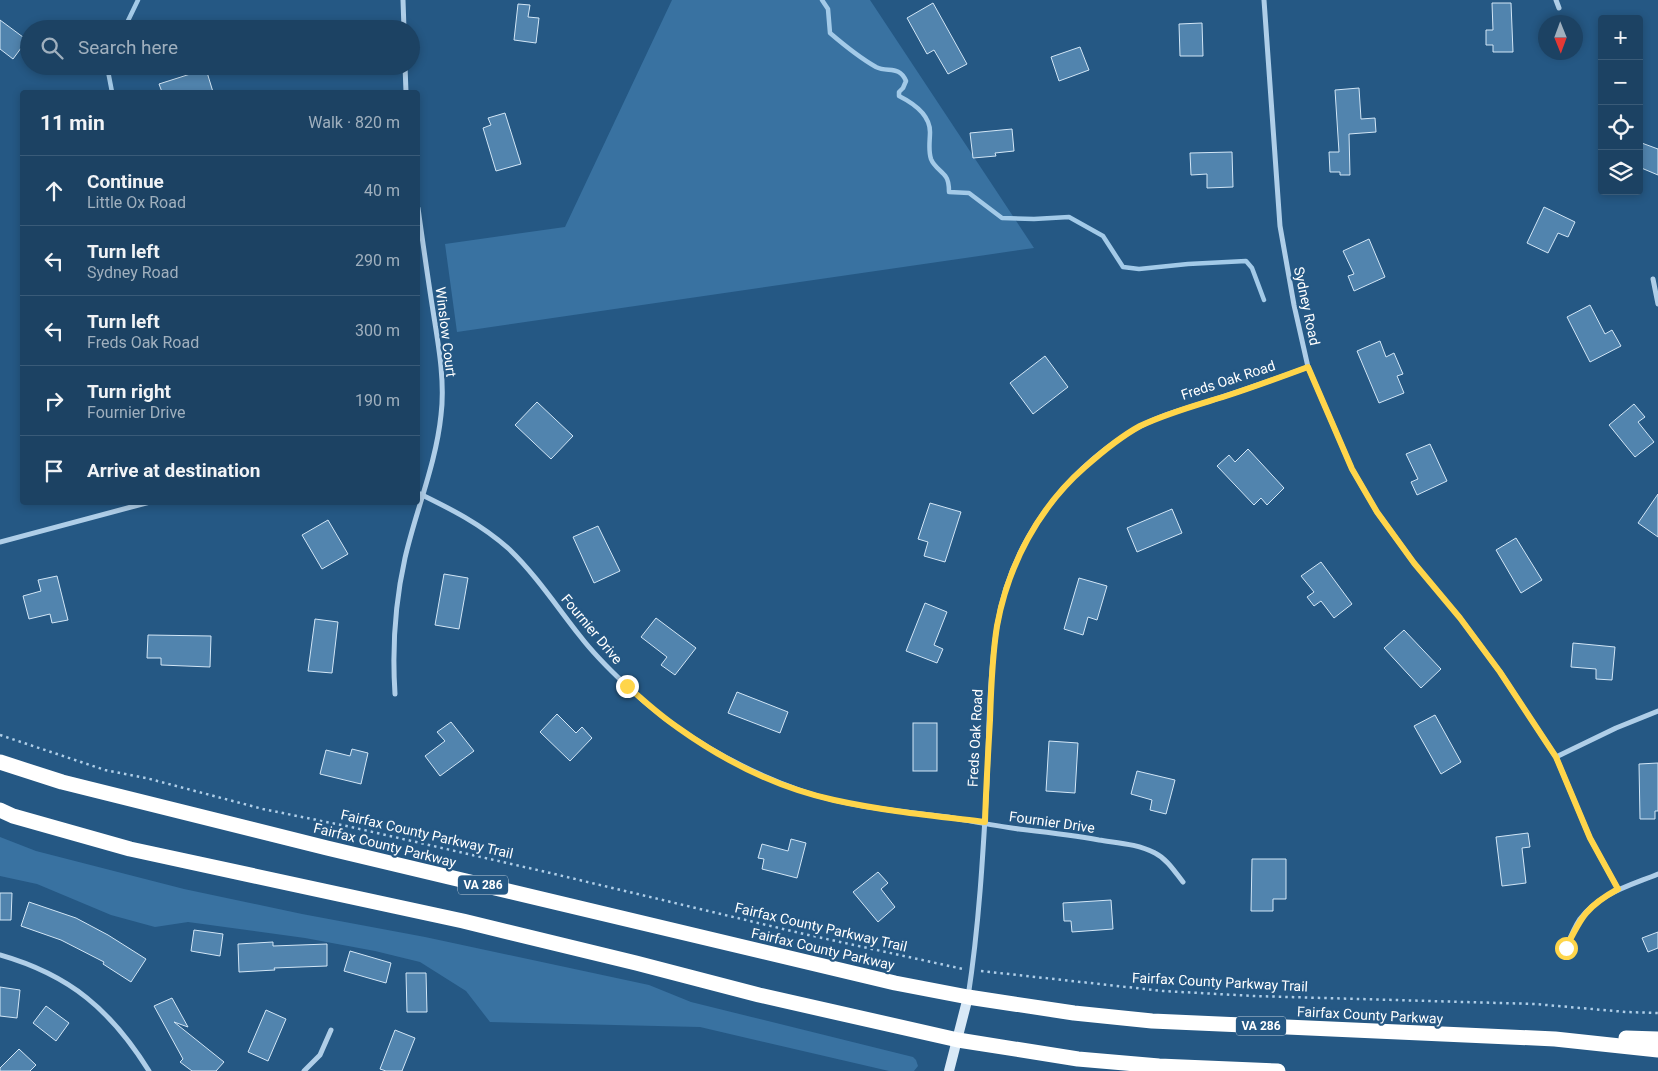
<!DOCTYPE html>
<meta charset="utf-8">
<style>
body{margin:0;font-family:Roboto,sans-serif;background:#294d6c;color:#f1f3f6}
.controls{position:absolute;right:15px;top:15px;display:grid;overflow:hidden;border-radius:5px;box-shadow:0 2px 8px #0003}
.controls button{width:45px;height:45px;display:grid;place-items:center;padding:0;border:0;border-bottom:1px solid #3a5b78;background:#1c4263;color:#f1f3f6;font:25px sans-serif}
.compass{position:absolute;left:1538px;top:15px;width:45px;height:45px;border-radius:50%;background:#1c4263;box-shadow:0 2px 8px #0003;rotate:179deg}
.stop{position:absolute;width:15px;height:15px;margin:-11px;border:4px solid #ffd54a;border-radius:50%;background:#fff}
.stop.end{background:#ffd54a;border-color:#fff;box-shadow:0 1px 5px #0008}
.list{margin:0;padding:0;list-style:none}
h2{display:flex;justify-content:space-between;align-items:center;height:65px;margin:0;padding:0 20px;font-size:21px}
h2 small{font-size:16px;font-weight:400;color:#a0b0be}
.list li{display:grid;grid-template-columns:32px 1fr auto;gap:15px;align-items:center;box-sizing:border-box;height:70px;padding:0 20px;border-top:1px solid #3a5b78}
.list b{display:block;font-size:19px;white-space:nowrap}
.list p{margin:0;font-size:16px;white-space:nowrap;color:#a0b0be}
.list em{font-size:16px;font-style:normal;color:#a0b0be}
.icon{flex:none;width:28px;height:28px;fill:none;stroke:currentColor;stroke-width:2;stroke-linecap:round;stroke-linejoin:round}
.map{position:relative;flex:none;width:1658px;height:1071px;overflow:hidden}
.search{position:absolute;background:#1c4263;box-shadow:0 2px 8px #0003;left:20px;top:20px;width:400px;height:55px;display:flex;align-items:center;gap:12px;box-sizing:border-box;padding:0 18px;border-radius:28px;color:#a0b0be;font-size:19px}
.panel{position:absolute;background:#1c4263;box-shadow:0 2px 8px #0003;left:20px;top:90px;width:400px;height:415px;border-radius:5px}
.map>svg:first-child{display:block}
.green{fill:#3972a1}
.lines{fill:none;stroke-linecap:round;stroke-linejoin:round}
.stream{stroke:#a3cae8;stroke-width:4.5}
.building{fill:#5184ae;stroke:#d2e6f6}
.path{stroke:#afcee8;stroke-width:2.5;stroke-dasharray:2.5 4;stroke-linecap:butt}
.street{stroke:#afcee8;stroke-width:5}
.secondary{stroke:#d9e9f7;stroke-width:10}
.highway{stroke:#fff;stroke-width:15}
.route{stroke:#ffd54a;stroke-width:6}
.labels{text-anchor:middle;stroke-width:4.5;stroke-linejoin:round;paint-order:stroke}
.shield{fill:#255884;stroke:#becdda;stroke-width:1}
.shield-label{font-size:12px;font-weight:bold;fill:#fff}
.street-label{font-size:14px;fill:#fff;stroke:#255884}
</style>
<div class="map">
<svg width="1658" height="1071" viewBox="0 0 1658 1071">
<rect width="100%" height="100%" fill="#255884"/>
<g class="green">
<polygon points="672,0 870,0 1034,248 457,332 445,244 565,227"/>
<polygon points="0,837 36,851 184,889 302,914 425,937 649,985 691,1002 913,1057 916,1060 918,1066 914,1071 889,1071 700,1027 490,1022 466,991 420,962 375,951 305,938 188,922 155,927 111,915 37,884 0,876"/>
</g>
<g class="lines">
<g class="stream">
<path d="M822,0L828,9L830,33C844,45 860,58 876,67C888,73 899,65 906,81L903,88L899,92V96C913,103 930,114 930,132C930,141 928,150 931,159C934,167 942,171 946,177C949,181 949,187 949,192L969,193L1002,218L1034,219L1069,217L1103,236L1123,267L1139,269L1188,264L1246,261L1252,268L1264,300"/>
<polyline points="124,29 138,0"/>
<polyline points="107,66 112,92"/>
</g>
</g>
<g class="building">
<polygon points="933,3 967,64 948,74 934,50 927,54 907,18"/>
<polygon points="1492,3 1511,3 1513,52 1493,52 1493,45 1486,45 1486,30 1493,30"/>
<polygon points="518,4 530,5 528,17 539,18 536,43 514,40"/>
<polygon points="0,20 27,40 13,59 0,49"/>
<polygon points="1202,23 1203,56 1180,56 1179,24"/>
<polygon points="1080,47 1089,70 1059,81 1051,57"/>
<polygon points="206,69 213,92 162,92 159,84"/>
<polygon points="1359,88 1361,119 1375,118 1376,132 1349,134 1350,175 1340,175 1340,172 1330,172 1329,152 1339,152 1335,90"/>
<polygon points="505,113 521,164 496,171 483,128 491,125 488,118"/>
<polygon points="1012,129 1014,151 995,153 996,156 973,158 970,133"/>
<polygon points="1639,142 1658,149 1658,175 1639,167"/>
<polygon points="1232,152 1233,187 1207,188 1207,174 1191,175 1190,153"/>
<polygon points="1544,207 1575,222 1568,237 1558,233 1548,253 1527,243"/>
<polygon points="1369,239 1385,277 1354,291 1348,276 1354,274 1343,251"/>
<polygon points="1590,305 1605,334 1612,330 1621,346 1590,362 1567,317"/>
<polygon points="1380,341 1386,357 1394,353 1403,374 1397,376 1404,393 1379,403 1357,351"/>
<polygon points="1045,356 1068,387 1033,414 1010,383"/>
<polygon points="537,402 573,436 551,459 515,425"/>
<polygon points="1634,404 1645,417 1638,422 1654,442 1635,457 1609,425"/>
<polygon points="1430,444 1447,481 1417,495 1411,482 1418,479 1406,454"/>
<polygon points="1248,449 1284,488 1267,505 1261,498 1254,505 1217,466 1229,455 1235,462"/>
<polygon points="1658,494 1658,537 1638,523"/>
<polygon points="930,503 961,512 945,562 924,556 928,542 918,539"/>
<polygon points="1172,509 1182,533 1137,552 1127,528"/>
<polygon points="328,520 348,554 322,569 302,535"/>
<polygon points="598,526 620,571 594,583 573,537"/>
<polygon points="1516,538 1542,580 1521,593 1496,550"/>
<polygon points="1321,562 1352,604 1334,618 1321,601 1314,606 1307,597 1314,592 1301,576"/>
<polygon points="444,574 468,578 459,629 435,625"/>
<polygon points="57,576 68,620 52,623 50,614 29,619 23,596 41,591 38,580"/>
<polygon points="1079,578 1107,586 1097,620 1088,617 1083,635 1064,629"/>
<polygon points="925,603 947,612 934,645 943,649 937,663 906,651"/>
<polygon points="656,618 696,648 675,675 661,665 667,657 641,637"/>
<polygon points="315,619 338,622 332,673 308,671"/>
<polygon points="1404,630 1441,669 1421,688 1384,648"/>
<polygon points="148,635 211,636 210,667 161,665 161,658 147,658"/>
<polygon points="1573,643 1615,647 1612,680 1596,679 1596,669 1571,667"/>
<polygon points="737,692 788,712 780,733 728,713"/>
<polygon points="557,714 576,733 582,727 592,738 570,761 540,732"/>
<polygon points="1435,715 1461,762 1441,774 1414,726"/>
<polygon points="451,722 474,751 440,776 425,756 445,741 437,732"/>
<rect x="913" y="723" width="24" height="48"/>
<polygon points="1049,741 1078,743 1075,793 1046,791"/>
<polygon points="352,749 368,753 361,784 320,774 326,750 350,756"/>
<polygon points="1658,763 1658,811 1655,811 1655,819 1640,819 1639,764"/>
<polygon points="1137,771 1175,780 1166,814 1150,810 1152,800 1131,794"/>
<polygon points="1528,833 1530,847 1522,848 1526,883 1502,886 1496,837"/>
<polygon points="791,839 806,843 797,878 762,869 764,859 758,858 762,844 788,851"/>
<polygon points="1252,859 1286,859 1286,899 1273,899 1273,911 1251,911"/>
<polygon points="878,872 888,883 881,889 895,907 878,922 853,892"/>
<polygon points="0,893 12,893 11,920 0,920"/>
<polygon points="1111,900 1113,929 1072,932 1071,921 1064,921 1063,903"/>
<polygon points="29,902 76,918 108,935 146,959 131,982 103,964 104,962 61,940 21,926"/>
<polygon points="194,930 223,934 220,956 191,951"/>
<polygon points="1658,932 1658,948 1648,952 1642,938"/>
<polygon points="273,942 273,946 327,944 327,966 274,968 275,970 239,972 238,944"/>
<polygon points="350,951 391,963 386,983 344,971"/>
<polygon points="406,973 426,973 427,1012 407,1012"/>
<polygon points="0,987 20,990 17,1018 0,1016"/>
<polygon points="172,998 188,1027 174,1022 224,1062 216,1071 192,1071 180,1062 183,1059 154,1006"/>
<polygon points="46,1006 69,1023 56,1041 33,1023"/>
<polygon points="266,1010 286,1019 268,1061 248,1052"/>
<polygon points="395,1030 415,1038 402,1071 386,1071 380,1069"/>
<polygon points="19,1049 36,1065 30,1071 0,1071 0,1068"/>
</g>
<g class="lines">
<g class="path">
<polyline points="0,735 105,770 146,778 263,809 351,827 546,872 804,934 963,969"/>
<polyline points="981,971 1163,991 1254,996 1535,1004 1626,1012 1658,1013"/>
</g>
<g class="street">
<polyline points="403,0 404,29"/>
<polyline points="1264,0 1280,226 1294,305 1308,367 1352,469 1377,512 1414,563 1460,618 1500,672 1556,757 1590,838 1618,889"/>
<polyline points="1556,0 1559,8"/>
<polyline points="405,66 406,92"/>
<polyline points="1653,279 1658,304"/>
<path d="M418,493C451,509 481,524 509,549C536,575 557,607 580,636C593,653 610,670 626,685C674,732 739,769 802,791C848,807 899,811 948,817C971,821 995,826 1019,829C1045,832 1072,835 1099,840C1118,843 1138,844 1155,853C1167,859 1175,872 1183,882"/>
<polyline points="0,542 150,502"/>
<path d="M395,694C392,648 395,603 405,558C416,510 436,464 441,415C445,383 439,348 434,317C428,280 423,244 418,208"/>
<polyline points="1556,757 1616,728 1658,711"/>
<path d="M1566,948C1570,938 1574,928 1580,919C1600,893 1629,886 1658,874"/>
<path d="M0,955C70,975 111,1010 149,1071"/>
<path d="M968,997C979,926 983,855 987,783C989,731 989,678 997,626C1010,545 1061,475 1130,432C1156,416 1187,408 1216,399C1247,389 1278,378 1308,367"/>
<polyline points="304,1071 320,1055 331,1030"/>
</g>
<polyline class="secondary" points="949,1071 968,997"/>
<g class="highway">
<polyline points="0,762 62,782 327,848 895,983 968,997 1074,1013 1152,1021 1555,1039 1658,1050"/>
<polyline points="0,810 13,816 130,849 463,921 636,963 759,995 958,1040 1078,1059 1159,1066 1278,1071"/>
<polyline points="1626,1038 1658,1039"/>
</g>
</g>
<g class="lines">
<path class="route" d="M627,686C643,700 659,715 677,727C723,760 778,788 834,800C884,811 935,816 985,822C986,788 988,754 990,720C991,689 992,657 997,626C1008,565 1039,507 1085,467C1103,451 1120,437 1140,426C1167,413 1197,405 1226,396C1254,387 1281,377 1308,367L1352,469L1377,512L1414,563L1460,618L1500,672L1556,757L1590,838L1618,889C1587,906 1581,917 1566,948"/>
</g>
<g class="labels">
<g class="shield">
<rect x="458" y="875.5" width="50" height="19" rx="4"/>
<rect x="1236" y="1016.5" width="50" height="19" rx="4"/>
</g>
<g class="shield-label">
<text x="483" y="889">VA 286</text>
<text x="1261" y="1030">VA 286</text>
</g>
<g class="street-label">
<text transform="translate(1307 306) rotate(78)" y="5">Sydney Road</text>
<text transform="translate(446 332) rotate(83)" y="5">Winslow Court</text>
<text transform="translate(1228 380) rotate(-18)" y="5">Freds Oak Road</text>
<text transform="translate(592 629) rotate(50)" y="5">Fournier Drive</text>
<text transform="translate(975 738) rotate(-87)" y="5">Freds Oak Road</text>
<text transform="translate(1052 822) rotate(8)" y="5">Fournier Drive</text>
<text transform="translate(427 834) rotate(13)" y="5">Fairfax County Parkway Trail</text>
<text transform="translate(385 845) rotate(14)" y="5">Fairfax County Parkway</text>
<text transform="translate(821 927) rotate(13)" y="5">Fairfax County Parkway Trail</text>
<text transform="translate(823 949) rotate(13)" y="5">Fairfax County Parkway</text>
<text transform="translate(1220 982) rotate(3)" y="5">Fairfax County Parkway Trail</text>
<text transform="translate(1370 1015) rotate(3)" y="5">Fairfax County Parkway</text>
</g>
</g>
</svg>
<div class="controls">
<button>+</button>
<button>−</button>
<button><svg class="icon" aria-label="locate" viewBox="0 0 24 24"><circle cx="12" cy="12" r="6"/><path d="M12 2v4M12 18v4M2 12h4M18 12h4"/></svg></button>
<button><svg class="icon" aria-label="layers" viewBox="0 0 24 24"><path d="M12 4l9 5-9 5-9-5zM3 14l9 5 9-5"/></svg></button>
</div>
<svg class="compass" viewBox="-18 -18 36 36"><path d="M0-13l5 13h-10z" fill="#e53935"/><path d="M0 13l5-13h-10z" fill="#a0b0be"/></svg>
<div class="stop" style="left:1566px;top:948px"></div>
<div class="stop end" style="left:627px;top:686px"></div>
<div class="search"><svg class="icon" aria-label="search" viewBox="0 0 24 24"><circle cx="10" cy="10" r="6"/><path d="M15 15l6 6"/></svg>Search here</div>
<section class="panel">
<h2>11 min<small>Walk · 820 m</small></h2>
<ul class="list">
<li><svg class="icon" aria-label="ahead" viewBox="0 0 24 24"><path d="M12 20V5M6 11l6-6 6 6"/></svg><div><b>Continue</b><p>Little Ox Road</p></div><em>40 m</em></li>
<li><svg class="icon" aria-label="left" viewBox="0 0 24 24"><path d="M17 20v-9H6M10 6l-5 5 5 5"/></svg><div><b>Turn left</b><p>Sydney Road</p></div><em>290 m</em></li>
<li><svg class="icon" aria-label="left" viewBox="0 0 24 24"><path d="M17 20v-9H6M10 6l-5 5 5 5"/></svg><div><b>Turn left</b><p>Freds Oak Road</p></div><em>300 m</em></li>
<li><svg class="icon" aria-label="right" viewBox="0 0 24 24"><path d="M7 20v-9h11M14 6l5 5-5 5"/></svg><div><b>Turn right</b><p>Fournier Drive</p></div><em>190 m</em></li>
<li><svg class="icon" aria-label="arrive" viewBox="0 0 24 24"><path d="M6 21V4h12l-3 4 3 4H6"/></svg><div><b>Arrive at destination</b></div></li>
</ul>
</section>
</div>
